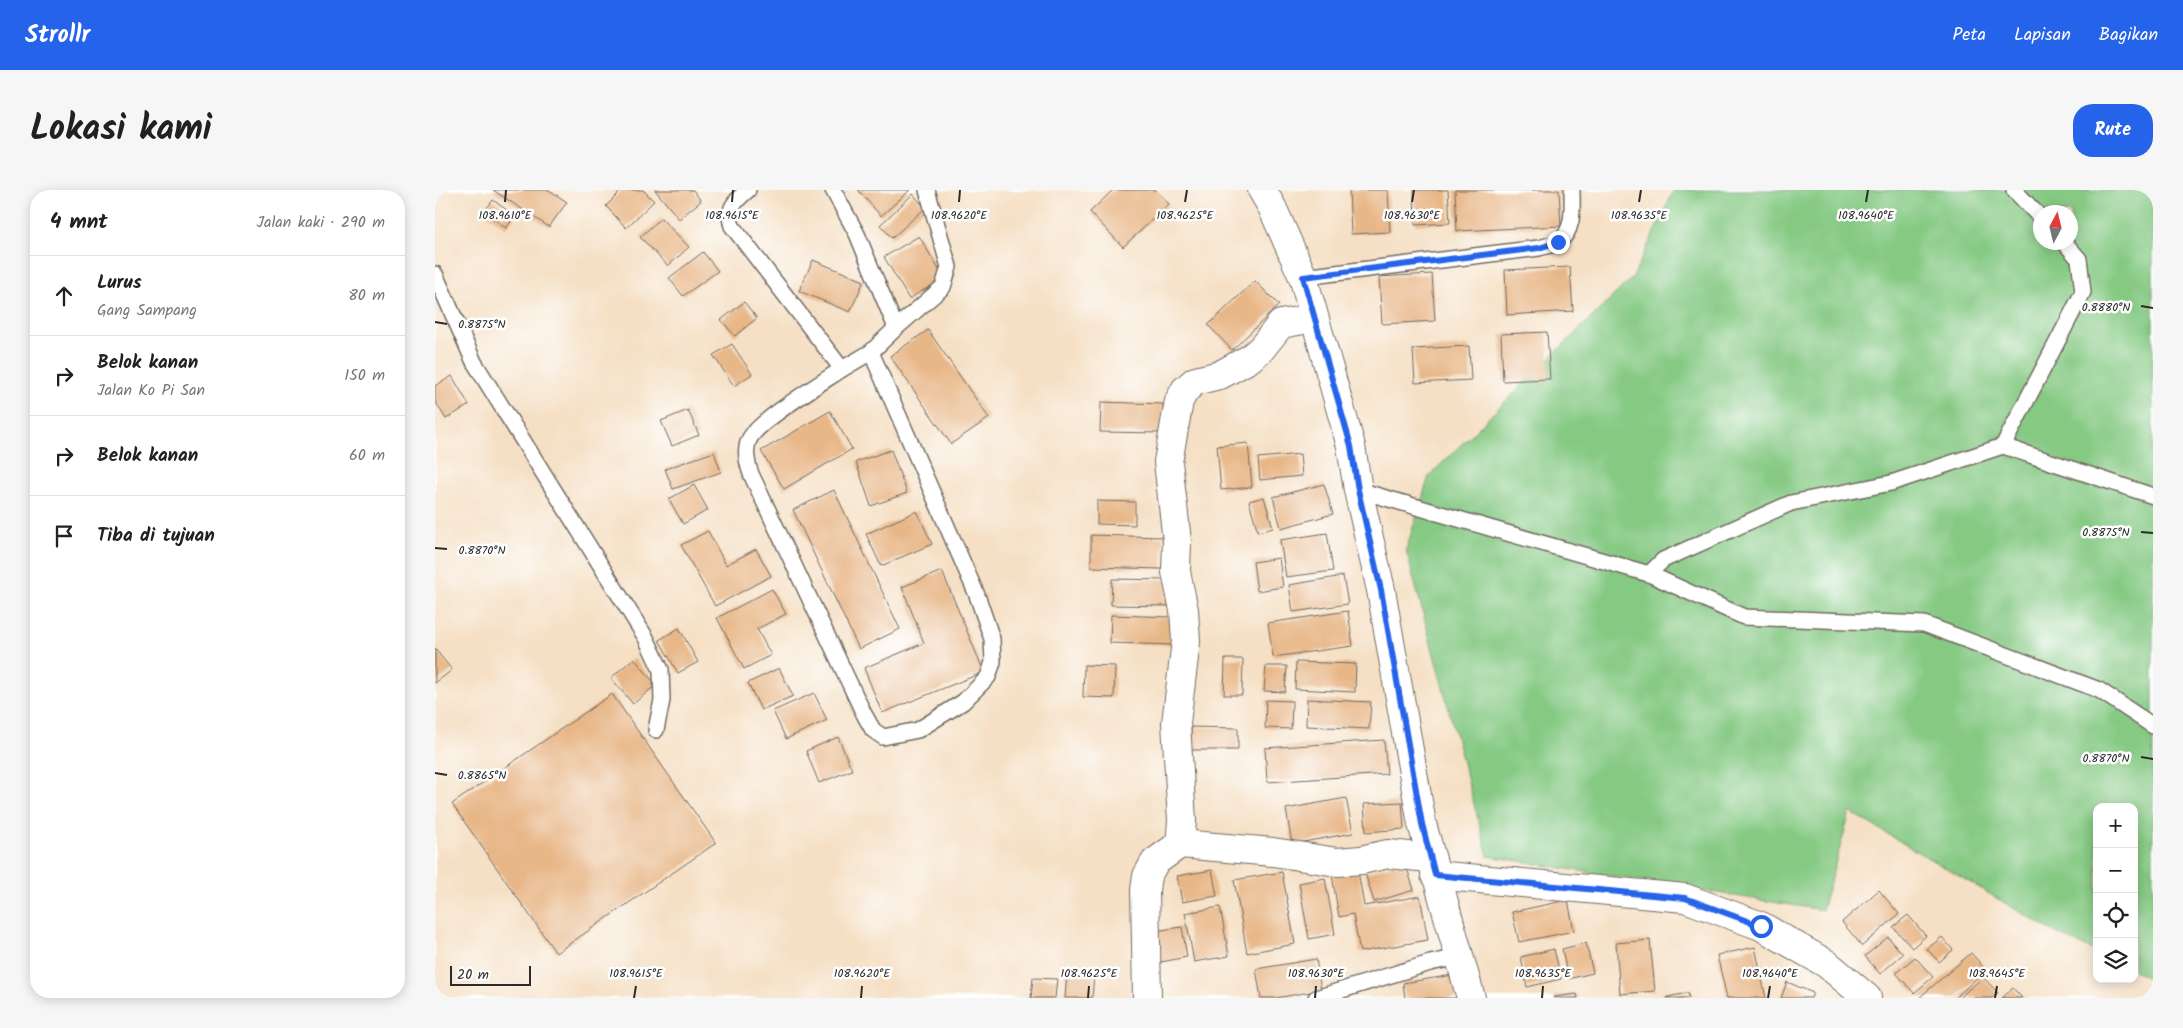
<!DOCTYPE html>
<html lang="id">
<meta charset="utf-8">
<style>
body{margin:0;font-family:Kalam,sans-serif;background:#f6f6f6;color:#202124}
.controls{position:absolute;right:15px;bottom:15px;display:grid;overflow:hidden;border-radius:10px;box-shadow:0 2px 12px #0003}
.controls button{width:45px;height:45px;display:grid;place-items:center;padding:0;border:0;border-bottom:1px solid #e0e0e0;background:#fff;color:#202124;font:25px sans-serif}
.compass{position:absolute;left:1598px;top:15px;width:45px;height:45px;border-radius:50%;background:#fff;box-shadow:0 2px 12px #0003;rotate:7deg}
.scale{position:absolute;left:15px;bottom:12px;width:81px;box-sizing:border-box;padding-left:5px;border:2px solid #2b2b2b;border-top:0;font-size:14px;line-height:18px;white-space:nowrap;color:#2b2b2b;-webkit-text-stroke:4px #fff;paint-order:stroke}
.stop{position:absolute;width:15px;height:15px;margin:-11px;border:4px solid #2563eb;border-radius:50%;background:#fff}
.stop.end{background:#2563eb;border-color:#fff;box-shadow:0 1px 5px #0008}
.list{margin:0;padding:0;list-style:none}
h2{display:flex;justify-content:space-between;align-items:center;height:65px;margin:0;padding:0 20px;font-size:21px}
h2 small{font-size:16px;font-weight:400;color:#757577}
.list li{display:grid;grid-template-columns:32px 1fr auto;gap:15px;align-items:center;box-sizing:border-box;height:80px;padding:0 20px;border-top:1px solid #e0e0e0}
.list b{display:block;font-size:19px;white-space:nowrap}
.list p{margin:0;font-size:16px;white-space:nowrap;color:#757577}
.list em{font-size:16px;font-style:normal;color:#757577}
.icon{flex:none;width:28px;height:28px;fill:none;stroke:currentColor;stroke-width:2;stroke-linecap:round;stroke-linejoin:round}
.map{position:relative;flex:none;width:1718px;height:808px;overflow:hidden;border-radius:20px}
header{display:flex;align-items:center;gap:30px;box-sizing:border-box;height:70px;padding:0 25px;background:#2563eb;color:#fff}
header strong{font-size:24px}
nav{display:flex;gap:28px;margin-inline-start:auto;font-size:18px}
.intro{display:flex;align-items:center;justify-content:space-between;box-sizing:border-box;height:120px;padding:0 30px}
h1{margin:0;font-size:35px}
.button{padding:12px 22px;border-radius:20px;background:#2563eb;color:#fff;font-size:18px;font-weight:700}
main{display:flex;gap:30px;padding:0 30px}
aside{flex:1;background:#fff;border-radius:20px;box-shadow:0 2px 12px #0003}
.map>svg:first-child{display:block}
.green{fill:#85c983;stroke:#587a57;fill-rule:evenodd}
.building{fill:#e8b788}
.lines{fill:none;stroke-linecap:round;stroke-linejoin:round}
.service-casing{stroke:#726a61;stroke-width:18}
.minor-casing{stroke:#726a61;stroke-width:30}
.service{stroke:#fff;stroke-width:15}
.minor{stroke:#fff;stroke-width:28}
.route{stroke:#2563eb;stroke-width:6}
.ticks{fill:none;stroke:#2b2b2b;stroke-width:2}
.ticks-label{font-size:12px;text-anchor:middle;fill:#2b2b2b;stroke:#fff;stroke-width:5;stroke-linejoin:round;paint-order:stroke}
</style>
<header>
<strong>Strollr</strong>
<nav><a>Peta</a><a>Lapisan</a><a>Bagikan</a></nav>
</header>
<div class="intro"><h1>Lokasi kami</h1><a class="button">Rute</a></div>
<main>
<aside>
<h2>4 mnt<small>Jalan kaki · 290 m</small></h2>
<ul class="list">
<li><svg class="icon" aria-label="ahead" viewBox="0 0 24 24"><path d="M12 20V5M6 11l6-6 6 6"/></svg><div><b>Lurus</b><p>Gang Sampang</p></div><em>80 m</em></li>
<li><svg class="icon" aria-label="right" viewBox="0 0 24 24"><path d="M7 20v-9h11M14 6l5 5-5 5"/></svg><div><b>Belok kanan</b><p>Jalan Ko Pi San</p></div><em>150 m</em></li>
<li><svg class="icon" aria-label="right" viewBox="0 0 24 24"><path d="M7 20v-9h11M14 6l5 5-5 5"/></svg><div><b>Belok kanan</b></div><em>60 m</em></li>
<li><svg class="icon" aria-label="arrive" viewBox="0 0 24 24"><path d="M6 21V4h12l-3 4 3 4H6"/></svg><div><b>Tiba di tujuan</b></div></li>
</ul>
</aside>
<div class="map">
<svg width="1718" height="808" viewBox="0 0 1718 808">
<rect width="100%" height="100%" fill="#fff"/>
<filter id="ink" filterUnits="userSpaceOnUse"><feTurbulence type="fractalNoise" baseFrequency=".02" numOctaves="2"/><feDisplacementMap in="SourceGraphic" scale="10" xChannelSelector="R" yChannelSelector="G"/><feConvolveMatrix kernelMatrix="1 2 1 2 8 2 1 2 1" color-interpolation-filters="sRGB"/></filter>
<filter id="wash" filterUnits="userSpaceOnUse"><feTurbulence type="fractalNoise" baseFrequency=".0096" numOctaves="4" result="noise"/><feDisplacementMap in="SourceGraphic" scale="20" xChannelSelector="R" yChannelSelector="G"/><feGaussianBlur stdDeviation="1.12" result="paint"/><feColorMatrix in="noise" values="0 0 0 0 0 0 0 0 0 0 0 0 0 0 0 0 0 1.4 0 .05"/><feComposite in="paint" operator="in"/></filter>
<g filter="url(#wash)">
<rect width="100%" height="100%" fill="#f5e0c5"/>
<path class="green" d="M1239,0H1718V790L1699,781V617H1662V762L1621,743L1415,622L1387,720L1053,666L971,360L994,286L1198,87ZM1606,22H1636V52H1606Z"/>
<g id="blocks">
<g class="building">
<polygon points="58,0 114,0 132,12 114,37"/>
<polygon points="187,0 208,0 219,11 191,38 171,16"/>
<polygon points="220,0 258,0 266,11 244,29"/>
<polygon points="423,0 475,0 446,26"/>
<polygon points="678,0 721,0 734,14 688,57 655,22"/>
<polygon points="914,0 953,0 955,42 916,44"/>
<polygon points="979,0 1013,0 1015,33 980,35"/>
<polygon points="1020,0 1124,0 1126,36 1022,41"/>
<polygon points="478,4 490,18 457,48 445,35"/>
<polygon points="58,10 80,26 71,38 49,22"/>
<polygon points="226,28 254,57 233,76 205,47"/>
<polygon points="484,46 509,88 474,109 449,67"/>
<polygon points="268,62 283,81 248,106 234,88"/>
<polygon points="378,70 429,91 415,122 364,101"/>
<polygon points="1135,77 1138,121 1072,125 1070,80"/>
<polygon points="997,84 1000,131 947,134 944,87"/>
<polygon points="820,91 844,115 797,160 773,135"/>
<polygon points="309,112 322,128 300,146 286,130"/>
<polygon points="493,140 554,228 516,254 455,166"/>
<polygon points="1112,142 1115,189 1068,191 1066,144"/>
<polygon points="297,154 317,184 299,196 278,165"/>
<polygon points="1034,156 1036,190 980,193 978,159"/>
<polygon points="17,186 34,215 11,229 0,211 0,196"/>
<polygon points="666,212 728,214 727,243 665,242"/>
<polygon points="253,220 264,245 237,256 226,231"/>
<polygon points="395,221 417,259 349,299 326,261"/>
<polygon points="813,253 817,297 786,300 782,256"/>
<polygon points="456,260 472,303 436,316 421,272"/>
<polygon points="279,262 286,282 238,299 230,279"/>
<polygon points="865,264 867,286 825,290 823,268"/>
<polygon points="889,294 898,324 846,338 838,307"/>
<polygon points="259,295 273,320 248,334 234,309"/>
<polygon points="399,300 465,439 424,459 358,320"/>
<polygon points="829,307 838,338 823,342 814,311"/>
<polygon points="662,311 700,312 700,335 662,334"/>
<polygon points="482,321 497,354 446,376 431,344"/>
<polygon points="273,341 291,375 321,359 336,386 280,416 246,355"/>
<polygon points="892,343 898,381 851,387 845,350"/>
<polygon points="656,345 728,347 727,379 656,377"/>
<polygon points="844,368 848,397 822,401 818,372"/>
<polygon points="507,381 549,482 447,523 429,478 489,453 467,397"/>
<polygon points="908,386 913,414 858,422 854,395"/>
<polygon points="677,389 734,390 733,416 676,415"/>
<polygon points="337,399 351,424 322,439 336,465 309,479 282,428"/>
<polygon points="913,421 918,456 838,467 833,433"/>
<polygon points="676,425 739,427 739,455 675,453"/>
<polygon points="244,438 263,472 243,483 224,450"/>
<polygon points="0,459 17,480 0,493"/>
<polygon points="199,468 221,495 198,514 176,488"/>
<polygon points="790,469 808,469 807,505 789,505"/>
<polygon points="861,472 921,474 920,502 860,499"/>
<polygon points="649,475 680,476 679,508 648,507"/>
<polygon points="831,476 852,476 850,502 829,501"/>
<polygon points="344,478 358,506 326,520 313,493"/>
<polygon points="379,503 392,530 351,549 338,521"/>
<polygon points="177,504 281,653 121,763 17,614"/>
<polygon points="872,509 936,512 934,539 871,536"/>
<polygon points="831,510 857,511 856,539 830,538"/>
<polygon points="756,537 803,538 803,560 756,560"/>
<polygon points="403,547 417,580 384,593 371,561"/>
<polygon points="949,550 952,584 832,592 830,558"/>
<polygon points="911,608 918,643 857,654 851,619"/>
<polygon points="967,612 969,639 931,642 929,614"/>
<polygon points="970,672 979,700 939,712 930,683"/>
<polygon points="777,680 782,706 747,712 742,686"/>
<polygon points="923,681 929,716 985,706 993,750 925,762 918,724 904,727 897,685"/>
<polygon points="847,682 860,754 812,763 799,690"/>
<polygon points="890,688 900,744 874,749 864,693"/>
<polygon points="1444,700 1464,724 1427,756 1407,732"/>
<polygon points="1133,710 1139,741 1084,752 1077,722"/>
<polygon points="785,717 794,766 759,772 750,723"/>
<polygon points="1473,725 1491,746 1477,758 1458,737"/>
<polygon points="747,737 752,767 726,772 720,741"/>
<polygon points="1453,747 1468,764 1445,784 1430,766"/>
<polygon points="1507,747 1518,760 1504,772 1492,759"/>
<polygon points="1215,750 1220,801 1185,804 1181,753"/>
<polygon points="1151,753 1158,783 1133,789 1127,759"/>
<polygon points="1320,757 1331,808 1292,808 1282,765"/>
<polygon points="1119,759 1126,789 1092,797 1086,767"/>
<polygon points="1536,763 1551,780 1520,808 1484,808"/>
<polygon points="1480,767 1498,787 1479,803 1461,783"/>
<polygon points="881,769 886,800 841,808 826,808 821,779"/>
<polygon points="632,783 659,785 657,808 630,808"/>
<polygon points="1018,785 1022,808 970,808 968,793"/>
<polygon points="1548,787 1563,803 1557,808 1524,808"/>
<polygon points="598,788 622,789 620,808 596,808"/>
<polygon points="1352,792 1378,803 1376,808 1346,808"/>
<polygon points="1578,798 1587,808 1567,808"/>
<polygon points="1253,803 1254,808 1232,808 1232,807"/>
<polygon points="1142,804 1143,808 1118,808 1118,807"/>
</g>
</g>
</g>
<g filter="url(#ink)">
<use href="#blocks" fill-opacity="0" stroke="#726a61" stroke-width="1"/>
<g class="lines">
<defs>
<g id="service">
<path d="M313,0C301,10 291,19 297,36L407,179C388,192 321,232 314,250C309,261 312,273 316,284L429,524L438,540L448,547L483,540L528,512L553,487L558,472L557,449L542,405L436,162"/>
<polyline points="398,0 422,44 461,138 436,162 407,179"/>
<polyline points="1579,0 1606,28"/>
<polyline points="0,84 39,172 211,448 226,480 227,510 221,540"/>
<path d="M868,87L1104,58C1110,56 1118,55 1123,52C1140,41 1137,17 1137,0"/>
<polyline points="461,138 508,97 514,77 492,0"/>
<polyline points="1568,256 1648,102 1644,69 1629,52"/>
<polyline points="923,300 1214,384 1309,427 1489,434 1664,500 1718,536"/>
<polyline points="1214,384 1228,370 1356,313 1456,293 1568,256 1718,306"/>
<polyline points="881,808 995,773 1024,767"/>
</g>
<g id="minor">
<polyline points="827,0 837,17 868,87 916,256 923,300 946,400 987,634 1036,808"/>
<polyline points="745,654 838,662 902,672 926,670 953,664 995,668"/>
<polyline points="1000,685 1250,708 1326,736 1392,774 1432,808"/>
<polyline points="712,808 710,700 712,686 720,672 745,654 747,631 741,533 751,451 749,420 741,382 742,351 733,272 744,211 750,200 760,191 785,185 814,169 826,159 846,134 879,128"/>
</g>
</defs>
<use href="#service" class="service-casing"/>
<use href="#minor" class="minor-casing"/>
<use href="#service" class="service"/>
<use href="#minor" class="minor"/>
</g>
</g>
<g class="lines" filter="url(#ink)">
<polyline class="route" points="1123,52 1104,58 868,87 916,256 923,300 946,400 987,634 1000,685 1250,708 1326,736"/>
</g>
<path class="ticks" d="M70,12L71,0M297,12L298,0M524,12L525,0M750,12L752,0M977,12L979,0M1204,12L1206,0M1431,12L1433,0M1706,116L1718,118M0,132L12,134M1706,342L1718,343M0,358L12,359M1706,567L1718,569M0,583L12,585M199,808L201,796M426,808L427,796M653,808L654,796M880,808L881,796M1107,808L1108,796M1333,808L1335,796M1560,808L1562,796"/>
<g class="ticks-label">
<text x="70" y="29">108.9610°E</text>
<text x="297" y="29">108.9615°E</text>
<text x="524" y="29">108.9620°E</text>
<text x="750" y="29">108.9625°E</text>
<text x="977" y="29">108.9630°E</text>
<text x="1204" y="29">108.9635°E</text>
<text x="1431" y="29">108.9640°E</text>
<text x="1671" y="121">0.8880°N</text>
<text x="47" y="138">0.8875°N</text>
<text x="1671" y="346">0.8875°N</text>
<text x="47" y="364">0.8870°N</text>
<text x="1671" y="572">0.8870°N</text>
<text x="47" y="589">0.8865°N</text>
<text x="201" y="787">108.9615°E</text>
<text x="427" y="787">108.9620°E</text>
<text x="654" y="787">108.9625°E</text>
<text x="881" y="787">108.9630°E</text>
<text x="1108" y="787">108.9635°E</text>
<text x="1335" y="787">108.9640°E</text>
<text x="1562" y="787">108.9645°E</text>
</g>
</svg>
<div class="controls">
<button>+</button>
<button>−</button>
<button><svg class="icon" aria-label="locate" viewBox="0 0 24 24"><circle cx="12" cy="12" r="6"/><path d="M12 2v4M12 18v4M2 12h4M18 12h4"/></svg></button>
<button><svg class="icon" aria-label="layers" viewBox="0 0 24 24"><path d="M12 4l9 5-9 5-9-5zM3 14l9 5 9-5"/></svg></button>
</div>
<svg class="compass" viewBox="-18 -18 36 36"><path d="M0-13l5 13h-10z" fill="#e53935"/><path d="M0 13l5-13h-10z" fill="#757577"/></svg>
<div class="scale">20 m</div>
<div class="stop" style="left:1326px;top:736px"></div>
<div class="stop end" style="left:1123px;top:52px"></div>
</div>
</main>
